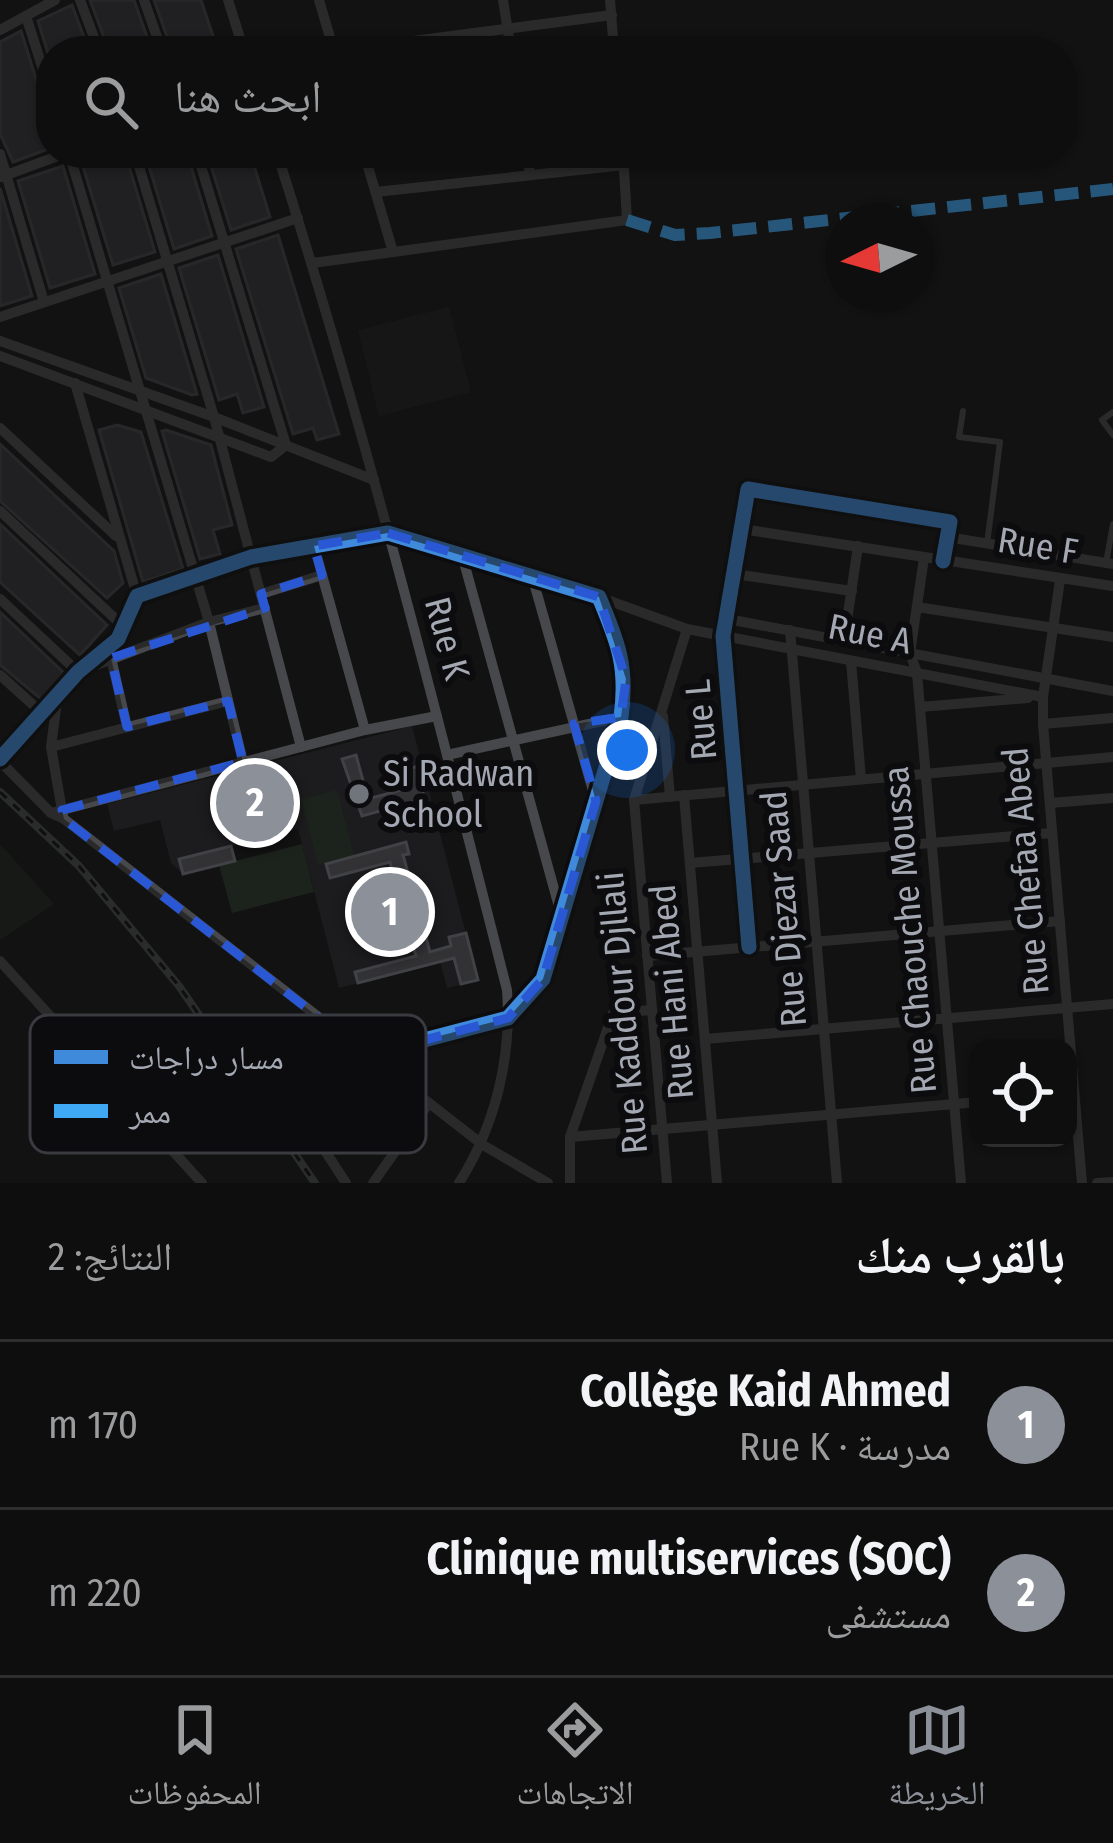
<!DOCTYPE html>
<html lang="ar">
<meta charset="utf-8">
<style>
body{margin:0;font-family:"Fira Sans Condensed","Noto Naskh Arabic",sans-serif;background:#171717;color:#f1f3f6;direction:rtl}
.controls{position:absolute;right:36px;bottom:36px;display:grid;overflow:hidden;border-radius:24px;box-shadow:0 3px 9px #0004}
.controls button{width:108px;height:108px;display:grid;place-items:center;padding:0;border:0;border-bottom:3px solid #2e2e2e;background:#0e0e0e;color:#f1f3f6;font:60px sans-serif}
.compass{position:absolute;left:825px;top:204px;width:108px;height:108px;border-radius:50%;background:#0e0e0e;box-shadow:0 3px 9px #0004;rotate:265deg}
.you{position:absolute;left:627px;top:750px;width:42px;height:42px;margin:-30px;border:9px solid #fff;border-radius:50%;background:#1a73e8;box-shadow:0 0 0 18px #1a73e833}
.badge{display:grid;place-items:center;width:78px;height:78px;border-radius:50%;background:#8c9099;color:#fff;font-size:39px;font-weight:700}
.pin{position:absolute;translate:-50% -50%;border:6px solid #fff;box-shadow:0 3px 12px #0006}
.list{margin:0;padding:0;list-style:none}
h2{display:flex;justify-content:space-between;align-items:center;height:156px;margin:0;padding:0 48px;font-size:51px}
h2 small{font-size:39px;font-weight:400;color:#9b9c9e}
.list li{display:grid;grid-template-columns:78px 1fr auto;gap:36px;align-items:center;box-sizing:border-box;height:168px;padding:0 48px;border-top:3px solid #2e2e2e}
.list b{display:block;font-size:45px;white-space:nowrap}
.list p{margin:0;font-size:39px;white-space:nowrap;color:#9b9c9e}
.list em{font-size:39px;font-style:normal;color:#9b9c9e}
.icon{flex:none;width:66px;height:66px;fill:none;stroke:currentColor;stroke-width:2;stroke-linecap:round;stroke-linejoin:round}
.map{position:relative;flex:none;width:1113px;height:1183px;overflow:hidden;direction:ltr}
.search{position:absolute;background:#0e0e0e;box-shadow:0 3px 9px #0004;left:36px;right:36px;top:36px;height:132px;display:flex;align-items:center;gap:30px;box-sizing:border-box;padding:0 42px;border-radius:48px;color:#9b9c9e;font-size:45px}
.sheet{height:492px;background:#0e0e0e}
nav{display:flex;justify-content:space-around;align-items:center;box-sizing:border-box;height:168px;border-top:3px solid #2e2e2e;background:#0e0e0e;font-size:33px;color:#9b9c9e}
nav a{display:grid;justify-items:center;gap:6px}
nav .on{color:#8c9099}
.map>svg:first-child{display:block}
.built{fill:#1c1c1e}
.green{fill:#1c221c}
.building{fill:#323235;stroke:#414246;stroke-width:3}
.lines{fill:none;stroke-linecap:round;stroke-linejoin:round}
.lane{stroke:#47484b;stroke-width:6}
.street{stroke:#47484b;stroke-width:10}
.rail-casing{stroke:#47494b;stroke-width:8}
.rail{stroke:#0c0c0e;stroke-width:3;stroke-dasharray:9;stroke-linecap:butt}
.quiet{stroke:#3fa9f5;stroke-width:12;stroke-dasharray:24 12;stroke-linecap:butt}
.cycleway-casing{stroke:#0c0c0e;stroke-width:22}
.cycleway{stroke:#408adc;stroke-width:15}
.marked{fill:none;stroke:#2a57d4;stroke-width:9;stroke-dasharray:24 15;stroke-linejoin:round}
.poi-dot{fill:#70747b;stroke:#0c0c0e;stroke-width:4.5}
.labels{text-anchor:middle;stroke-width:12;stroke-linejoin:round;paint-order:stroke}
.street-label{font-size:36px;fill:#a3a8b3;stroke:#0c0c0e}
.poi-label{font-size:36px;fill:#a3a8b3;stroke:#0c0c0e;text-anchor:start}
.key{fill:#0c0c0e;stroke:#393b40;stroke-width:3}
.key-label{font-size:33px;fill:#a3a8b3}
</style>
<div class="map">
<svg width="1113" height="1183" viewBox="0 0 1113 1183">
<rect width="100%" height="100%" fill="#121212"/>
<g class="built">
<polygon points="449,307 471,392 379,416 358,330"/>
<polygon points="412,726 478,980 447,988 440,962 339,988 298,829 232,846 235,861 183,874 171,863 160,820 114,831 107,804"/>
</g>
<g class="green">
<polygon points="337,790 354,855 318,865 301,799"/>
<polygon points="0,844 54,904 0,940"/>
<polygon points="302,844 314,892 232,913 219,865"/>
</g>
<g class="building">
<polygon points="90,0 134,0 152,51 109,51"/>
<polygon points="154,0 201,0 218,51 172,51"/>
<polygon points="72,5 89,51 51,51 51,63 38,21"/>
<polygon points="21,31 42,98 51,105 51,148 13,162 0,134 0,42"/>
<polygon points="94,153 125,153 155,252 113,265 80,157"/>
<polygon points="145,153 187,153 212,236 174,249"/>
<polygon points="207,153 250,153 270,217 231,230"/>
<polygon points="63,166 95,274 50,288 18,181"/>
<polygon points="0,188 32,296 0,306"/>
<polygon points="278,235 339,434 317,440 313,428 293,434 236,249"/>
<polygon points="218,255 264,407 243,413 237,394 219,400 179,268"/>
<polygon points="161,274 197,394 192,395 146,378 119,288"/>
<polygon points="117,425 141,432 183,569 143,582 99,430"/>
<polygon points="166,430 211,445 232,525 213,530 220,554 200,559 162,431"/>
<polygon points="0,444 114,551 123,583 107,598 0,501"/>
<polygon points="0,524 107,625 80,655 0,582"/>
<polygon points="0,612 64,673 41,699 0,665"/>
<polygon points="356,755 368,799 409,788 404,770 419,766 424,799 362,816 342,759"/>
<polygon points="406,842 409,854 403,855 430,952 451,946 449,937 466,933 478,980 461,984 454,958 358,983 355,972 416,956 390,862 330,878 326,864"/>
<polygon points="231,846 235,861 183,874 179,859"/>
</g>
<g class="lines">
<g class="lane">
<polyline points="963,411 959,437 1000,442 987,544"/>
<polyline points="1113,412 1102,420 1113,435"/>
<polyline points="1106,563 1113,524"/>
</g>
<g class="street">
<polyline points="80,0 99,51"/>
<polyline points="144,0 162,51"/>
<polyline points="228,0 244,51"/>
<polyline points="319,0 334,51"/>
<polyline points="503,0 511,51"/>
<polyline points="610,0 614,51"/>
<polyline points="26,16 51,95"/>
<polyline points="0,30 55,0"/>
<polyline points="473,33 476,51"/>
<polyline points="337,51 612,15"/>
<polyline points="69,153 209,622 243,762"/>
<polyline points="135,153 214,417 301,747"/>
<path d="M277,153C365,429 436,710 507,990C512,1058 495,1126 459,1183"/>
<polyline points="364,153 393,252"/>
<polyline points="527,153 530,174"/>
<polyline points="0,154 44,302"/>
<polyline points="1,177 66,153"/>
<polyline points="376,192 624,165"/>
<polyline points="313,263 627,220 623,153"/>
<polyline points="0,317 298,218"/>
<polyline points="0,341 214,417 374,480"/>
<polyline points="0,356 271,457 286,445 197,153"/>
<polyline points="75,383 137,596"/>
<polyline points="0,428 116,536"/>
<polyline points="0,511 124,627"/>
<polyline points="742,529 1113,586"/>
<polyline points="947,537 1113,564"/>
<polyline points="314,546 365,730"/>
<polyline points="462,555 561,914"/>
<polyline points="924,558 910,653 917,673 961,1183"/>
<polyline points="734,574 852,591"/>
<polyline points="532,576 595,798"/>
<polyline points="1060,580 1043,697 1043,724 1082,1183"/>
<polyline points="261,594 322,575"/>
<polyline points="599,597 687,629 1043,697"/>
<polyline points="0,599 78,672 209,622 265,608"/>
<polyline points="917,607 1113,637"/>
<polyline points="727,619 1113,691"/>
<polyline points="790,630 837,1183"/>
<polyline points="844,641 858,546"/>
<polyline points="111,658 127,727"/>
<polyline points="851,661 861,779"/>
<polyline points="0,675 42,713"/>
<polyline points="58,693 51,747 63,816"/>
<polyline points="920,707 1028,698"/>
<polyline points="663,716 670,797"/>
<polyline points="1043,724 1113,718"/>
<polyline points="51,747 228,701"/>
<polyline points="447,755 621,717"/>
<path d="M0,759L78,672L118,639L137,596L251,557L388,533L599,597C618,642 628,667 621,717L543,979L508,1018L367,1055"/>
<polyline points="0,761 51,813 64,819 483,1145 548,1183"/>
<polyline points="684,795 717,1183"/>
<polyline points="634,800 1113,757"/>
<polyline points="1050,803 1113,798"/>
<polyline points="51,813 365,730 437,716"/>
<polyline points="690,863 1052,833"/>
<polyline points="749,947 723,636 748,489 950,522 943,561"/>
<polyline points="647,956 1060,921"/>
<polyline points="0,961 202,1183"/>
<polyline points="705,1039 1113,1004"/>
<polyline points="248,1044 282,1085 346,1183"/>
<polyline points="282,1085 335,1030"/>
<polyline points="570,1137 978,1102"/>
<polyline points="320,1139 380,1065"/>
<polyline points="373,1183 429,1103"/>
<polyline points="570,1183 570,1137 613,1013 652,1010"/>
<polyline points="667,1183 634,800 687,629"/>
<polyline points="1097,1183 1113,1182"/>
</g>
<defs>
<polyline id="rail" points="0,792 79,866 179,986 315,1183"/>
</defs>
<use href="#rail" class="rail-casing"/>
<use href="#rail" class="rail"/>
<polyline class="quiet" points="627,220 675,235 710,233 1113,189"/>
<defs>
<g id="cycleway">
<path d="M0,759L78,672L118,639L137,596L251,557L388,533L599,597C618,642 628,667 621,717L543,979L508,1018L367,1055"/>
<polyline points="749,947 723,636 748,489 950,522 943,561"/>
</g>
</defs>
<use href="#cycleway" class="cycleway-casing"/>
<use href="#cycleway" class="cycleway"/>
</g>
<path d="M0 0H1113V1183H0ZM388,533L599,597L626,679L621,717L574,724L596,801L543,979L508,1018L367,1055L64,819L62,810L243,762L228,701L127,727L111,658L265,608L261,594L322,575L314,546Z" fill="#121212" fill-opacity=".55" fill-rule="evenodd"/>
<path class="marked" d="M388,533L599,597L626,679L621,717L574,724L596,801L543,979L508,1018L367,1055L64,819L62,810L243,762L228,701L127,727L111,658L265,608L261,594L322,575L314,546Z"/>
<circle class="poi-dot" cx="359" cy="794" r="12"/>
<g class="labels">
<g class="street-label">
<text transform="translate(1038 545) rotate(9)" y="13">Rue F</text>
<text transform="translate(870 633) rotate(11)" y="13">Rue A</text>
<text transform="translate(448 638) rotate(75)" y="13">Rue K</text>
<text transform="translate(700 720) rotate(-95)" y="13">Rue L</text>
<text transform="translate(1025 871) rotate(-95)" y="13">Rue Chefaa Abed</text>
<text transform="translate(783 909) rotate(-95)" y="13">Rue Djezar Saad</text>
<text transform="translate(909 930) rotate(-95)" y="13">Rue Chaouche Moussa</text>
<text transform="translate(671 992) rotate(-95)" y="13">Rue Hani Abed</text>
<text transform="translate(622 1013) rotate(-95)" y="13">Rue Kaddour Djllali</text>
</g>
<g class="poi-label">
<text x="383" y="786">Si Radwan<tspan x="383" dy="41">School</tspan></text>
</g>
</g>
<rect x="30" y="1015" width="396" height="138" rx="18" class="key"/>
<rect x="54" y="1050" width="54" height="14" fill="#408adc"/>
<rect x="54" y="1104" width="54" height="14" fill="#3fa9f5"/>
<g class="key-label">
<text x="129" y="1069">مسار دراجات</text>
<text x="129" y="1123">ممر</text>
</g>
</svg>
<div class="controls">
<button><svg class="icon" aria-label="locate" viewBox="0 0 24 24"><circle cx="12" cy="12" r="6"/><path d="M12 2v4M12 18v4M2 12h4M18 12h4"/></svg></button>
</div>
<svg class="compass" viewBox="-18 -18 36 36"><path d="M0-13l5 13h-10z" fill="#e53935"/><path d="M0 13l5-13h-10z" fill="#9b9c9e"/></svg>
<div class="you"></div>
<div class="pin badge" style="left:390px;top:912px">1</div>
<div class="pin badge" style="left:255px;top:803px">2</div>
<div class="search"><svg class="icon" aria-label="search" viewBox="0 0 24 24"><circle cx="10" cy="10" r="6"/><path d="M15 15l6 6"/></svg>ابحث هنا</div>
</div>
<section class="sheet">
<h2>بالقرب منك<small>النتائج: 2</small></h2>
<ul class="list">
<li><span class="badge">1</span><div><b>Collège Kaid Ahmed</b><p>مدرسة · Rue K</p></div><em>170 m</em></li>
<li><span class="badge">2</span><div><b>Clinique multiservices (SOC)</b><p>مستشفى</p></div><em>220 m</em></li>
</ul>
</section>
<nav>
<a class="on"><svg class="icon" aria-label="map" viewBox="0 0 24 24"><path d="M3 6l6-2 6 2 6-2v14l-6 2-6-2-6 2zM9 4v14M15 6v14"/></svg>الخريطة</a>
<a><svg class="icon" aria-label="directions" viewBox="0 0 24 24"><path d="M12 3l9 9-9 9-9-9zM9 14v-3h6M13 9l2 2-2 2"/></svg>الاتجاهات</a>
<a><svg class="icon" aria-label="saved" viewBox="0 0 24 24"><path d="M7 4h10v16l-5-4-5 4z"/></svg>المحفوظات</a>
</nav>
